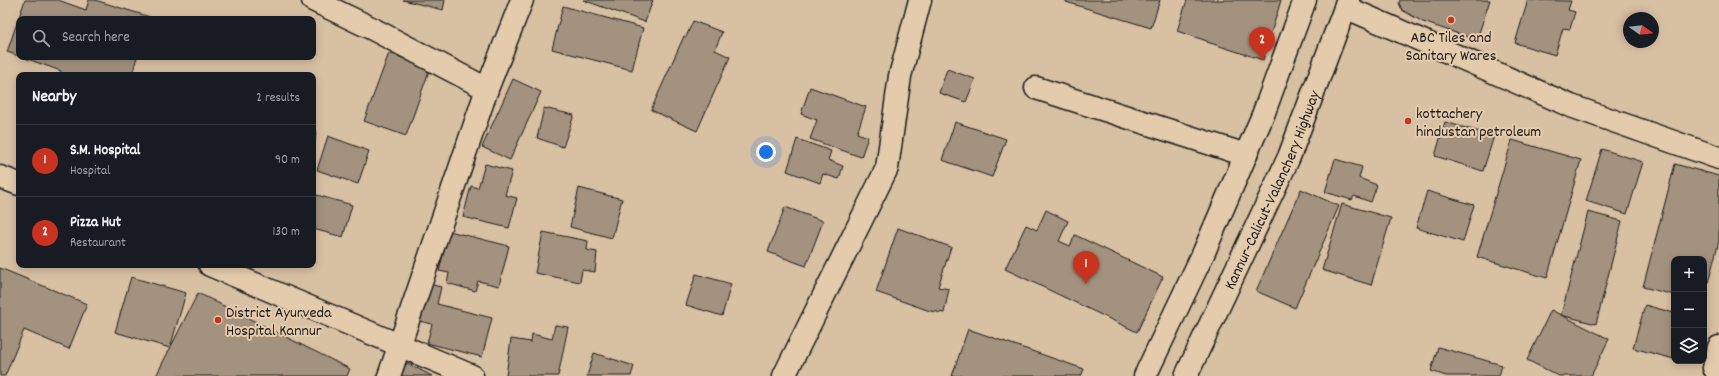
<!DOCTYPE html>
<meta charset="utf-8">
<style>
body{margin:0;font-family:Dekko,sans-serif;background:#242831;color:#f1f3f6}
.controls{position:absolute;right:12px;bottom:12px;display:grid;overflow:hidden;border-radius:8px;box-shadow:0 2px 10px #0003}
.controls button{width:36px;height:36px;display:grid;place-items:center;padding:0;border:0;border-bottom:1px solid #363941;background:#171b24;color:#f1f3f6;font:20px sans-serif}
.compass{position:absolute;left:1623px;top:12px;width:36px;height:36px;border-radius:50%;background:#171b24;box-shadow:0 2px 10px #0003;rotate:105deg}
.you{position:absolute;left:766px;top:152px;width:14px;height:14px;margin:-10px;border:3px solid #fff;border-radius:50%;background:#1a73e8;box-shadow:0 0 0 6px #1a73e833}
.badge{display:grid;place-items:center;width:26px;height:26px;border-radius:50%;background:#c8321e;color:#fff;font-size:13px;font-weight:700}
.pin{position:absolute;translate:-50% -33px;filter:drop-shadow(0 1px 2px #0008)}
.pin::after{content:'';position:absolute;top:21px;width:14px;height:12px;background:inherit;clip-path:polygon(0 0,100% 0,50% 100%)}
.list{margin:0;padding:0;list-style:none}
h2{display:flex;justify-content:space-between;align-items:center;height:52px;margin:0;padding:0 16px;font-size:17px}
h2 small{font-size:13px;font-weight:400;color:#9ea1a6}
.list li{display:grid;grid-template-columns:26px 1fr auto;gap:12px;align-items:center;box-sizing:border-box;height:72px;padding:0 16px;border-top:1px solid #363941}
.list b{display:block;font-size:15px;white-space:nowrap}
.list p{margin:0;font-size:13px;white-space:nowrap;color:#9ea1a6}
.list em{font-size:13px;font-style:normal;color:#9ea1a6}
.icon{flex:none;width:22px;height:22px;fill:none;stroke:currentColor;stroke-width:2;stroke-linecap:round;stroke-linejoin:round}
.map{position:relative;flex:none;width:1719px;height:376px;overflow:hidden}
.search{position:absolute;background:#171b24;box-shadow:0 2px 10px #0003;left:16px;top:16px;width:300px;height:44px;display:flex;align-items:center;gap:10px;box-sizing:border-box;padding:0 14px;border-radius:8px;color:#9ea1a6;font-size:15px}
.panel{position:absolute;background:#171b24;box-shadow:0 2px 10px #0003;left:16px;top:72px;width:300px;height:196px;border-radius:8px}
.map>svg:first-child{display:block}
.building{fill:#a3927e;stroke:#1c1c1c}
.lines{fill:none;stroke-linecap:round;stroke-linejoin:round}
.minor-casing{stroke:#1c1c1c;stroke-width:25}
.highway-casing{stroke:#1c1c1c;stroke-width:25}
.minor{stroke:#e4cbac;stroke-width:22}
.highway{stroke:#e4cbac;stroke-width:22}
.poi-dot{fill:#c8321e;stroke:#e4cbac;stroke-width:1.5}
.labels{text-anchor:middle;stroke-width:4;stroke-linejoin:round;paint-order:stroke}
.poi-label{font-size:16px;fill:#1c1c1c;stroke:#e4cbac;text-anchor:start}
.street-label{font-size:16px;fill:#1c1c1c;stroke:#e4cbac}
</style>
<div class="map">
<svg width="1719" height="376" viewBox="0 0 1719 376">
<rect width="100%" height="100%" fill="#d8c0a3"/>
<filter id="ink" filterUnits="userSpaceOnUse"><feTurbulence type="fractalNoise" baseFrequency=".025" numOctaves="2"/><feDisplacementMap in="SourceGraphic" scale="8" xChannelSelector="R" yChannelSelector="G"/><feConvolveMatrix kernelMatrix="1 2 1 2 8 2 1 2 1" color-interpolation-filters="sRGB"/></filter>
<g filter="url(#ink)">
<g class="building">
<polygon points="25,0 58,0 86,10 89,0 95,0 150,17 149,19 19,19 19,56 7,52"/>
<polygon points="403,0 445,0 443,10"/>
<polygon points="583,0 653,0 645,22"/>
<polygon points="1066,0 1160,0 1151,28 1066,2"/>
<polygon points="1187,0 1281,0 1263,60 1207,42 1207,41 1177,31"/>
<polygon points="1400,0 1490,0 1478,36 1474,39 1423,22 1402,10 1399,3"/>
<polygon points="1528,0 1571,1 1568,10 1575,12 1570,29 1563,28 1555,55 1515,43"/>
<polygon points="563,6 643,28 632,70 552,49"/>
<polygon points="693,21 722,32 715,50 730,57 697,131 651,110 684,36 686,37"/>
<polygon points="389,53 430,68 406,136 364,121"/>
<polygon points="22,57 137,57 132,75 124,73 123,75 60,75 61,71"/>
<polygon points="947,69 975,79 966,102 939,93"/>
<polygon points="513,79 541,92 510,160 482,147"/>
<polygon points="810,87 866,107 857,133 868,137 861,157 810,139 817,120 801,114"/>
<polygon points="544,108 574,115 563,147 537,138"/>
<polygon points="955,122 1006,139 992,177 942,160"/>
<polygon points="1445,122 1494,136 1483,171 1435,156"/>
<polygon points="313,130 316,131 313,157"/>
<polygon points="328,136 369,151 358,184 317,170"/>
<polygon points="797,139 831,151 828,160 843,166 839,179 823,174 820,183 787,171"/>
<polygon points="1512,140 1581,160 1547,278 1477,257"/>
<polygon points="1602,149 1643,162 1627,214 1586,201"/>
<polygon points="1335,159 1362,167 1359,178 1377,185 1371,202 1354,196 1352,200 1325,192"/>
<polygon points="485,164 512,171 505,195 517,198 509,228 463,217 471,186 478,188"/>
<polygon points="1675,164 1719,176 1719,241 1704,298 1704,259 1674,259 1674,295 1643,287"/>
<polygon points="579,188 622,199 612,238 570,227"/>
<polygon points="1301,189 1339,206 1295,308 1256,291"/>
<polygon points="1427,191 1474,205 1463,242 1416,228"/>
<polygon points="313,194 352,205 343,237 313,229"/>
<polygon points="1342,204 1391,218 1371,285 1322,270"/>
<polygon points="785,207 823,221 806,266 768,252"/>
<polygon points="1046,210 1068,221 1059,241 1070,246 1075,235 1163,277 1137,332 1005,269 1026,225 1037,230"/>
<polygon points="1588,212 1622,221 1596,324 1561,315"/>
<polygon points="898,228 951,247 938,287 949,289 944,313 930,311 876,292"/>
<polygon points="449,231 509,246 499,286 478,281 475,291 447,283 449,273 439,271"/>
<polygon points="543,232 588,241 587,250 597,252 595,272 582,270 580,282 535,273"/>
<polygon points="227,265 253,265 251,273"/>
<polygon points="0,268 87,304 69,349 24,330 5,376 0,376"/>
<polygon points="696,274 731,284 722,316 686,305"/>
<polygon points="131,277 186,293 170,348 115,332"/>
<polygon points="425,283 441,287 437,304 492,318 482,357 427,343 432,324 415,320"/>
<polygon points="198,293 350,369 347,376 156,376"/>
<polygon points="1645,305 1674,313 1674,359 1633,348"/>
<polygon points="1551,310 1609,339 1591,376 1559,376 1527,360"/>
<polygon points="555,325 568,327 558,376 506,376 511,339 531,342 532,334 552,339"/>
<polygon points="968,329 1084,369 1081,376 952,376"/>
<polygon points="1438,347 1502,365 1499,376 1446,376 1431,371"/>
<polygon points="594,353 634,366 631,376 587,376"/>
<polygon points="407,363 432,376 399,376"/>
</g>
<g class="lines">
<defs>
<g id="minor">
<polyline points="313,0 367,26 487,89"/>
<polyline points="1345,7 1571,106 1719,158"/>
<polyline points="1036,88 1246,155"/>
<polyline points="0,177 19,184"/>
<polyline points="210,265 472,376"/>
<polyline points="1719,347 1714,368 1719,373"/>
<polyline points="389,376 487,89 522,0"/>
<polyline points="784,376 887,168 900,76 920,0"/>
</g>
<g id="highway">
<polyline points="1145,376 1204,252 1263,115 1305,0"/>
<path id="s1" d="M1186,376L1289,157L1348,0"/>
</g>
</defs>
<use href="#minor" class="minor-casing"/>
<use href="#highway" class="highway-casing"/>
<use href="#minor" class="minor"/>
<use href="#highway" class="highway"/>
</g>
</g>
<g class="poi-dot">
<circle cx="1451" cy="20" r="4"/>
<circle cx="1408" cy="121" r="4"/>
<circle cx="218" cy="320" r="4"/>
</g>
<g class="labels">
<g class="poi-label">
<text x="1451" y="42" text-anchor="middle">ABC Tiles and<tspan x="1451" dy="18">Sanitary Wares</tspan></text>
<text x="1416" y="118">kottachery<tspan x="1416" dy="18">hindustan petroleum</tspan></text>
<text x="226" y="317">District Ayurveda<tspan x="226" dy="18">Hospital Kannur</tspan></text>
</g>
<g class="street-label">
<text dy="6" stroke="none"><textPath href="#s1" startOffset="205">Kannur-Calicut-Valanchery Highway</textPath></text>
</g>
</g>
</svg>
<div class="controls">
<button>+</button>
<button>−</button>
<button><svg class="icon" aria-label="layers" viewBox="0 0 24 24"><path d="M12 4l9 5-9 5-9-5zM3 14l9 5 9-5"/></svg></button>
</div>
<svg class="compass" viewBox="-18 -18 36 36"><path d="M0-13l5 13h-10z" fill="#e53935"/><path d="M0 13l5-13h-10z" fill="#9ea1a6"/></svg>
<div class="you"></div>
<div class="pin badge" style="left:1086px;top:284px">1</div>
<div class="pin badge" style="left:1262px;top:60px">2</div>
<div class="search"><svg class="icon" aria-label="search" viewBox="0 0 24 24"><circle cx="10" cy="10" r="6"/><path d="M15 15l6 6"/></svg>Search here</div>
<section class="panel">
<h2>Nearby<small>2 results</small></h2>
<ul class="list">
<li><span class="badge">1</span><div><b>S.M. Hospital</b><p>Hospital</p></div><em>90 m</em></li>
<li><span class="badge">2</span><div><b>Pizza Hut</b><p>Restaurant</p></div><em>130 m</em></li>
</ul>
</section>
</div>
